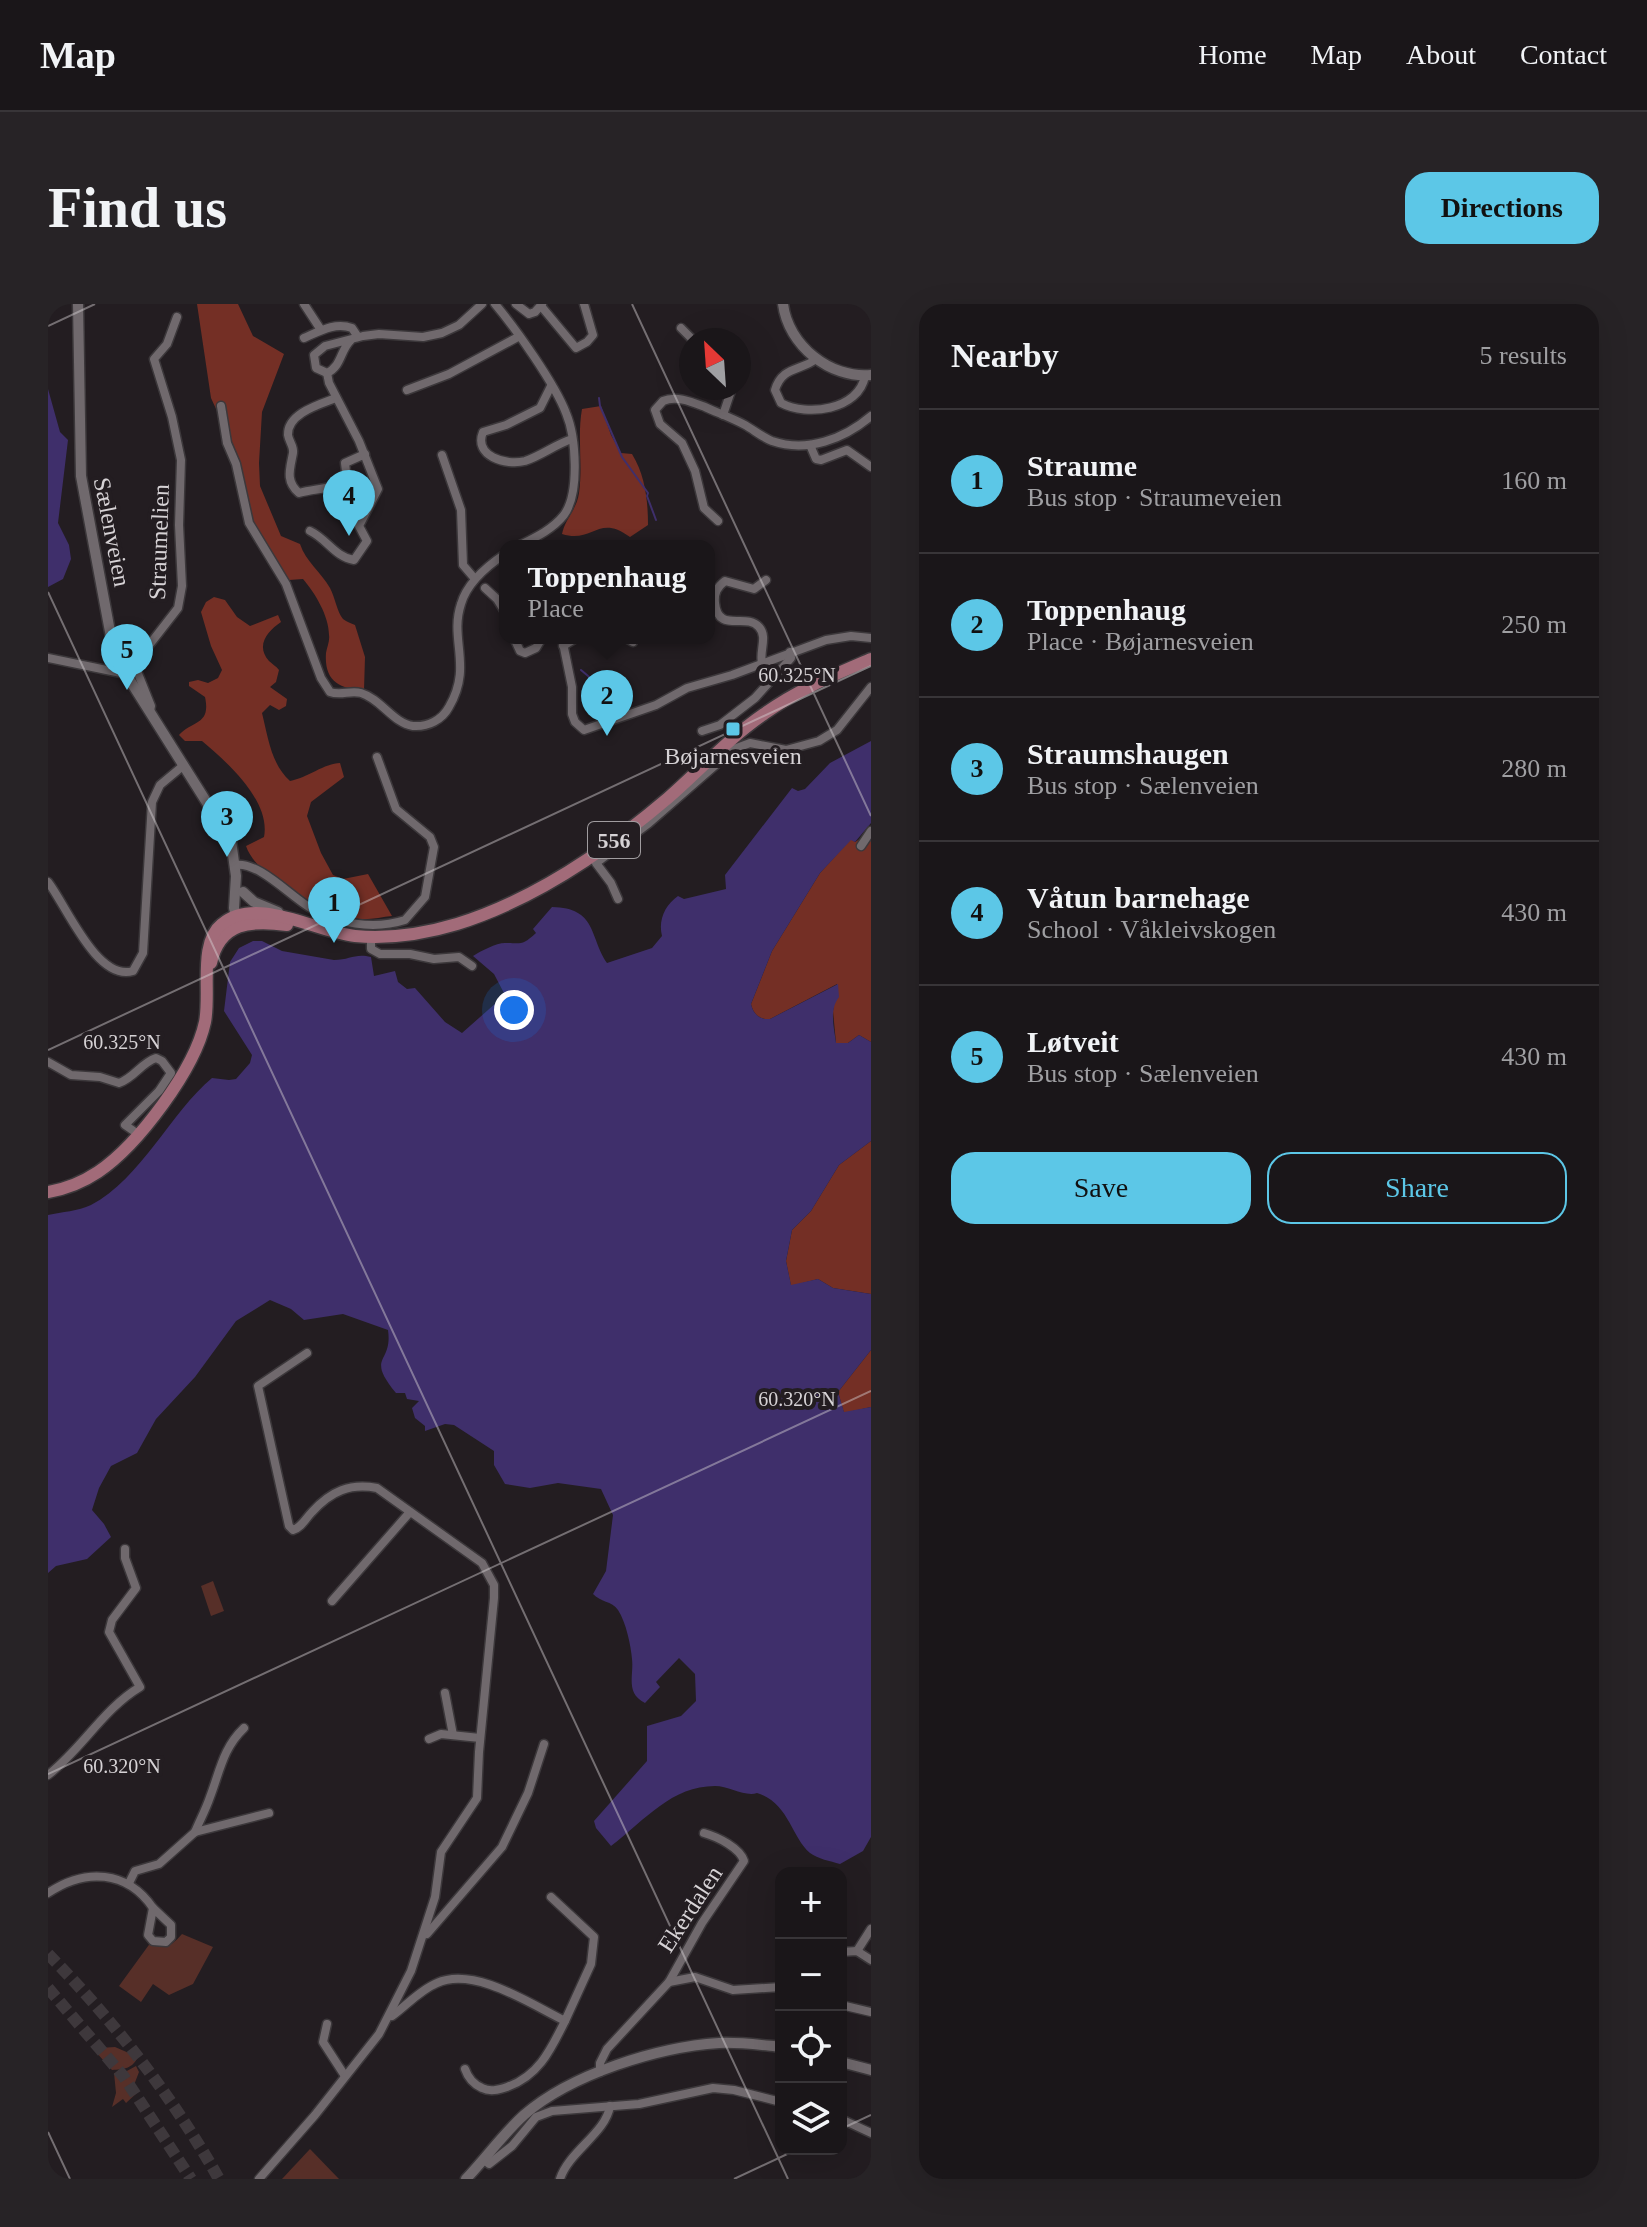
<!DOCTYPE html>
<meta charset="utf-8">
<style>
body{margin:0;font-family:Georgia,serif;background:#272326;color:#f1f3f6}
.controls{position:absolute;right:24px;bottom:24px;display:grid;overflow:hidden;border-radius:16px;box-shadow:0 8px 32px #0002}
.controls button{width:72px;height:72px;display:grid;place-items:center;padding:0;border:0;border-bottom:2px solid #383538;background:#1a1619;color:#f1f3f6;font:40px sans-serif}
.compass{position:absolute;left:631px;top:24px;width:72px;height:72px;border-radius:50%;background:#1a1619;box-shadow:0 8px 32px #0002;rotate:335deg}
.you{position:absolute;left:466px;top:706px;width:28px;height:28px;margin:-20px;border:6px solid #fff;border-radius:50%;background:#1a73e8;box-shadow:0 0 0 12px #1a73e833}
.badge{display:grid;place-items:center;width:52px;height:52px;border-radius:50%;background:#5cc7e7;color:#111;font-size:26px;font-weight:700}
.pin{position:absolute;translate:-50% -66px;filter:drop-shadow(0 2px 4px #0008)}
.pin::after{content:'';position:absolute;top:42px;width:28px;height:24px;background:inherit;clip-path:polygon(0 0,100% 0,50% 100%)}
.popup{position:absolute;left:451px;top:236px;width:216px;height:104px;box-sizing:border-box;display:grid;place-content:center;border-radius:16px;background:#1a1619;filter:drop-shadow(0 2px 6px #0005);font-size:26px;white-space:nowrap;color:#9f9fa2}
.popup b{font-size:30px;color:#f1f3f6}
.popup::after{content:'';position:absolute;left:50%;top:100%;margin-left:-16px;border:16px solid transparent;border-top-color:#1a1619}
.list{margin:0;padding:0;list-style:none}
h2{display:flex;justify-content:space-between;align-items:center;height:104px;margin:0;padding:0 32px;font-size:34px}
h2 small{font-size:26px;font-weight:400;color:#9f9fa2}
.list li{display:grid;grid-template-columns:52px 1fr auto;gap:24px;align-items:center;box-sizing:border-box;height:144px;padding:0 32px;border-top:2px solid #383538}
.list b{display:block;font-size:30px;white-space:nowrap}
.list p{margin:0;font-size:26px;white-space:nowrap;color:#9f9fa2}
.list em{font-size:26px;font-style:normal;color:#9f9fa2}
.actions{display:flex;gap:16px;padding:24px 32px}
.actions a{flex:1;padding:18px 0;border:2px solid #5cc7e7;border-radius:24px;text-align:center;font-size:28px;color:#5cc7e7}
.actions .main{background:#5cc7e7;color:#111}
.icon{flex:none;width:44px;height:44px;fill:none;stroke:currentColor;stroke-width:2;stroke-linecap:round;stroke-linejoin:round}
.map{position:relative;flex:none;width:823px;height:1875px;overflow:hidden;border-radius:24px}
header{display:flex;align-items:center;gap:48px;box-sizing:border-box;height:112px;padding:0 40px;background:#1a1619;border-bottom:2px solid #383538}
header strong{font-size:38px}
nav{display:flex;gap:44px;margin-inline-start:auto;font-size:28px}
.intro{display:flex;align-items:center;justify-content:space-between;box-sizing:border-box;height:192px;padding:0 48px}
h1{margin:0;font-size:56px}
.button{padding:20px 36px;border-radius:24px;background:#5cc7e7;color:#111;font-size:28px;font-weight:700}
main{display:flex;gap:48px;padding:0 48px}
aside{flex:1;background:#1a1619;border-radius:24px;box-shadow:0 8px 32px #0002}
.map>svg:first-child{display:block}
.green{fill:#572f28}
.forest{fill:#742f25}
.water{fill:#3f2f6b}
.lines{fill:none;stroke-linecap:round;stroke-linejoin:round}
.stream{stroke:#3f2f6b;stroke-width:2}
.primary-tunnel{stroke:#3e383c;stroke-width:12;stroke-dasharray:12 6;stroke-linecap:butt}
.minor-casing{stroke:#3c383b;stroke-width:11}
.tertiary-casing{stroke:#3c383b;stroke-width:13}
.primary-casing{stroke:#3c383b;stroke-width:15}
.minor{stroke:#70696d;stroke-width:8}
.tertiary{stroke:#70696d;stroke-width:10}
.primary{stroke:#a26b79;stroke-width:12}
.ticks{fill:none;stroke:#d6d2d5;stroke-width:2;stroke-opacity:0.45}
.poi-dot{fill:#5cc7e7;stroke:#231d21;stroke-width:3}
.labels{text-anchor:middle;stroke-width:8;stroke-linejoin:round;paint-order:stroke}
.shield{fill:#231d21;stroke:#a09c9f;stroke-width:2}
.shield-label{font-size:22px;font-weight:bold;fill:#d6d2d5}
.street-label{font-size:24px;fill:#d6d2d5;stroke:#231d21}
.poi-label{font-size:24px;fill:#d6d2d5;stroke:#231d21}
.ticks-label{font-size:20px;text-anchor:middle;fill:#d6d2d5;stroke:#231d21;stroke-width:8;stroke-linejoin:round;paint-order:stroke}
</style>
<header>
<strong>Map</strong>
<nav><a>Home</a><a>Map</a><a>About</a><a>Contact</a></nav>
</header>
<div class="intro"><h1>Find us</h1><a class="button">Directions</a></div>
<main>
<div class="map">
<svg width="823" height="1875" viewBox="0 0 823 1875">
<rect width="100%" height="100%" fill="#231d21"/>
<g class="green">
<polygon points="165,1277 176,1307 163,1312 153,1282"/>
<path d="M134,1630L165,1643L145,1680L121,1691L105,1680L93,1698L71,1682L103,1638C116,1649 125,1640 134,1630Z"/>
<path d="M67,1743L90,1753C84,1765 76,1765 64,1766L47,1747L51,1744Z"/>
<polygon points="88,1762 91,1768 86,1781 90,1788 78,1799 75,1795 64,1803 68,1789 66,1769 77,1768"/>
<polygon points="262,1845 291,1875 234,1875"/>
</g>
<g class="forest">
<path d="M149,0H190L205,32L236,50L214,108L211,159L212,182L233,232L252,240C258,258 273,268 282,284C287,293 289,308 295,315C299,318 303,319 307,321L317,353L316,386C291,385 276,377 278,349C279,343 282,337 281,331C281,312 267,289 255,275L241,276L211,232L199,203L186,144L163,94Z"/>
<path d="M553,102L563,131L573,149L584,150C597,171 600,196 600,221L582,233C550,209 545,240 514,230C517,215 529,205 531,189C535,161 529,133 534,105Z"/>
<path d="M166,293L177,296L189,313L202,322L230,311L233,318C220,327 207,341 221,357C224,360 228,362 231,366L228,378L222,383L239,395L238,402L231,406L222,401L214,409C220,433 223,460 242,477C259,474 277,459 292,459L296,473L263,498L259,512L273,549L285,571L295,575L320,570L344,612C334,613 322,616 312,615C279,612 209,575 198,542L216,533C223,497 179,458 154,437H137L131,431C145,416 163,421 157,393L141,382V378L150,376L160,379L170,374L174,366L163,342L153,308L158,298Z"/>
<path d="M823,528V738L811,731L800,739H788L785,707L789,680L722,715C712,716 705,710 703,700L724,647L772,569L803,535L807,538Z"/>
<polygon points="823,837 823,990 785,984 770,975 743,982 738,957 744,926 763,907 791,861"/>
<polygon points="823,1046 823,1103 796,1109 790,1088"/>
</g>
<g class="water">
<polygon points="0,85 12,128 20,136 10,219 21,241 23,255 15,275 0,283"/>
<path d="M823,437V519L807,538L803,536L772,569L724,647L703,700C705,710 712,716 722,715L790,680L791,693C781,706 786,723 788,739H800L811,731L823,738V837L791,861L763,907L744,926L738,957L743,981L770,975L785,984L823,990V1046L790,1088L796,1108L823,1103V1533L815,1547L792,1560C782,1557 770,1555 762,1549C743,1533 741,1499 709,1489C697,1493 681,1482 667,1482C624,1482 598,1515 563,1542L548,1524L546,1517L599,1457V1422L633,1412L648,1397L647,1370L631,1354L608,1378L612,1383L597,1399C577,1389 586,1372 584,1355C583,1342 578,1318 570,1306C564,1297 552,1298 545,1290L558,1267L565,1211L553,1185L510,1179L482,1184L457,1180L446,1161V1147L406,1121L397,1120L377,1127V1122L367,1114L364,1104L371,1097L359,1095L357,1089H348C317,1051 345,1061 340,1026L295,1010L256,1016L243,1005L222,996L188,1017L147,1073L108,1115L89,1149L63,1162L51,1184L44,1206L56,1220L63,1233L39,1255L8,1262L0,1269V911C14,908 30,907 43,901C93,875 123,808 164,774L181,776L188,775L202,759L204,751L176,707L182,658L191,644L205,637H214L234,647L286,656C302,656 307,649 323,653L326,672L347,667L350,678L359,685L367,684L397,718L414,729L457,691L446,670L425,652C433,647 448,639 457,639C473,639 474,642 488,629L485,625L504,603C549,604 541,632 559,659L604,644L614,632C610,616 617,601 630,592L636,595L678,585L677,571L744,484L750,487L757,485L782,459Z"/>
</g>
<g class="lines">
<g class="stream">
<polyline points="551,94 552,102 574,153 600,189 599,192 608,216"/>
<polyline points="533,366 559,388 566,411"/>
</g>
<g class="primary-tunnel">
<path d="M0,1650C66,1717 125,1793 171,1875"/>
<polyline points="0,1684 76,1773 143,1875"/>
</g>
<defs>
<g id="minor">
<polyline points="256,0 273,26"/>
<path d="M447,0C468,25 507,80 518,109C528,133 532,189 516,211C504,226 486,234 470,242"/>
<polyline points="468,0 481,10 487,8 494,0"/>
<polyline points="493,2 528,44 539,38 545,31 536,0"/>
<polyline points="633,24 645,36"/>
<path d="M256,34C272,27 287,18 304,24L310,33"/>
<path d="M303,36C292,46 294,62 279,69L268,64L266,51L277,42L315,32L331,30L375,33L394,29L411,21L434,0"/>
<path d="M768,55C753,67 734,62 727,86L733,99C759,113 811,106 817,72"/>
<path d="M503,82L492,104L458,121L435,128C425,152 458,162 477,157C493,152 508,140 524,135"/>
<polyline points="359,86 401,70 470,33"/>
<path d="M288,94C273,100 239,109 240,131C241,138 246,142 245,149C242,165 237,177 251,189C268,184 283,186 299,176L297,159L317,150"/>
<path d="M173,102L179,139L188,160L201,219L238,280L273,374L282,388C293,392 302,386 313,389C333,395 345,419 365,422C380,423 394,416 401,403C425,362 401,336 413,300C419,279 439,262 457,250"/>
<polyline points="675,111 684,84"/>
<polyline points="762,141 768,155 773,156 799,146 823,163"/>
<polyline points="394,151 413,206 415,261 427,275"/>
<path d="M670,217L656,204L647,167L634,139L612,120L607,106L615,97C628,91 644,98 657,103C670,109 684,114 697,121C706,126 714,133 724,137C759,149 796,135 823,112"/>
<path d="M262,227C279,235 287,253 306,256L319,237L311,222L330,185L311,137L281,79L279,69"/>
<polyline points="437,284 449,295 457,308"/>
<polyline points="466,334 472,347 477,349 488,344 494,334"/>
<polyline points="514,334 524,383 524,410 527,418 536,426 608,401 639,384 684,371 778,336 803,332 823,334"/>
<polyline points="555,334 564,334"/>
<polyline points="578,334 585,338"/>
<polyline points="515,342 528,334"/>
<polyline points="0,354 78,370"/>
<path d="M714,359C711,347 720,333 711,323C698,308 670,330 667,299C666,289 669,283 677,277L706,285L718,276"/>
<polyline points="102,407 103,402 89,367 88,358 130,304 134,282 131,221 133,156 124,113 106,55 119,40 129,13"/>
<polyline points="654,427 672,421 707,394 743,354 742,348"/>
<polyline points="813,542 823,527"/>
<path d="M187,561C210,557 241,591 261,603C288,620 326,626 357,616L377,593L386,543L382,533L348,505L329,453"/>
<path d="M0,578C18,601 49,678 85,667L95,649L104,498L112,481L136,461"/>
<polyline points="570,595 563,579 548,559 601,519 686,445 702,439 738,446 771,437 789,426 823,383"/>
<polyline points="323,633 323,645 332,650 362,650 386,655 411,653 424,662"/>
<path d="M0,758L23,771L52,773L71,779C86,774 93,759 108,754L114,757L123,769L111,787L77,821L90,830"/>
<polyline points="284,1297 362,1208"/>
<polyline points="397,1389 405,1431"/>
<polyline points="381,1435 393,1430 432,1434"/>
<path d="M0,1471C34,1445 55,1405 92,1383L61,1328L64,1316L88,1284L77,1254V1245"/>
<path d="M147,1528C152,1516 158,1505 162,1493C172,1467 175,1444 196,1424"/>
<polyline points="81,1579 87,1567 111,1560 147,1528 221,1509"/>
<path d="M0,1589C37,1564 79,1566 105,1604"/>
<polygon points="105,1604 123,1621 123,1633 118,1638 105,1637 100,1631"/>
<polyline points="379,1630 454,1543 480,1489 496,1440"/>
<polyline points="809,1647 823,1625"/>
<polyline points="793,1648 809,1647 823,1656"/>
<path d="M621,1678L654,1619L696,1557C692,1544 670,1533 656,1529"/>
<polyline points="793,1701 823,1708"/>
<path d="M344,1712C359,1701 372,1686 389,1679C427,1662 484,1701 517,1717L543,1660L546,1633L503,1593"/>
<polyline points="279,1720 275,1738 297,1772"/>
<path d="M417,1765C420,1774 425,1780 434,1784C442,1788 450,1786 459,1783C491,1772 503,1745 517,1717"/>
<polyline points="552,1768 552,1759 559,1745 621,1678 647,1673 685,1686 733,1683"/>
<polyline points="793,1815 823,1829"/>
<polyline points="436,1856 441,1860 464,1842 488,1813 504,1807 591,1800 665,1784 686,1786 733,1798"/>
<path d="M211,1875L267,1811L331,1730L363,1667L387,1593L393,1548L429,1494L431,1448L446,1294V1281L434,1259L329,1184C302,1179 283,1187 264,1208C257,1215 254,1223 245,1226L241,1222L210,1082L259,1049"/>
<path d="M512,1875C521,1847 558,1829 562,1802"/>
</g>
<g id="tertiary">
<polyline points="30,0 33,172 63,333 78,370 183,537 188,572 186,604 188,612 192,616"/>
<path d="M735,0C740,41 782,75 823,71"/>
<polyline points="195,588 206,598 230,608"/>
<polyline points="793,1758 823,1766"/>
<path d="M418,1875C438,1854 455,1830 476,1811C523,1770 610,1743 671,1739C692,1738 713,1741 733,1743"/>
</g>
<g id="primary">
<path d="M163,659C172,618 203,616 239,621"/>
<path d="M0,888C18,885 35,878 50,868C90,841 147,765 157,718C163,688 150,639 174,620C209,591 268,628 307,632C341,635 376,630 409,620C486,596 559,546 620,494C652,466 681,434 716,410C749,386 786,371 823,355"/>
</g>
</defs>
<use href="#minor" class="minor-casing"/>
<use href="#tertiary" class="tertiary-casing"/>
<use href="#primary" class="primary-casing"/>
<use href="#minor" class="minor"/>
<use href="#tertiary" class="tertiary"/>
<use href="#primary" class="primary"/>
</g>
<path class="ticks" d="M584,0L823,512M0,22L47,0M0,288L740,1875M0,746L823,362M0,1470L823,1087M793,1825L823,1811M0,1828L22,1875M686,1875L750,1845"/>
<rect class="poi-dot" x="677" y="417" width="16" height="16" rx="4"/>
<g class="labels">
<rect class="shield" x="540" y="518" width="52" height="36" rx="6"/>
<g class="shield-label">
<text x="566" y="544">556</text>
</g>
<g class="street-label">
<text transform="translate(64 228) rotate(79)" y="8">Sælenveien</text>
<text transform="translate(111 238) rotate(-88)" y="8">Straumelien</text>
<text transform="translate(642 1605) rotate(-57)" y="8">Ekerdalen</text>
</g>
<g class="poi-label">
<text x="685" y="460">Bøjarnesveien</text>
</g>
</g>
<g class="ticks-label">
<text x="749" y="378">60.325°N</text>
<text x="74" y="745">60.325°N</text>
<text x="749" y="1102">60.320°N</text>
<text x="74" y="1469">60.320°N</text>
</g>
</svg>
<div class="controls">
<button>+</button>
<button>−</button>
<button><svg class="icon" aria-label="locate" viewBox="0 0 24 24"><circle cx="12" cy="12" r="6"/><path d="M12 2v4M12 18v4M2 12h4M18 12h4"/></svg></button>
<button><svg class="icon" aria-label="layers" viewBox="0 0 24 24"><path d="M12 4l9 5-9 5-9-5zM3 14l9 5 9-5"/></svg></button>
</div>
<svg class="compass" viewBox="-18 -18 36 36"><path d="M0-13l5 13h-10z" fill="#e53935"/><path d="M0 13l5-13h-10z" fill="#9f9fa2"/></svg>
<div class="you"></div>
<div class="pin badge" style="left:286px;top:639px">1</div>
<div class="pin badge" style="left:559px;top:432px">2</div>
<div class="popup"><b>Toppenhaug</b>Place</div>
<div class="pin badge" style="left:179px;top:553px">3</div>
<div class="pin badge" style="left:301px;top:232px">4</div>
<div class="pin badge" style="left:79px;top:386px">5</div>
</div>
<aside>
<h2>Nearby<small>5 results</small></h2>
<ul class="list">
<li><span class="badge">1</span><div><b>Straume</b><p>Bus stop · Straumeveien</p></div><em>160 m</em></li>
<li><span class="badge">2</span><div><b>Toppenhaug</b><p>Place · Bøjarnesveien</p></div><em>250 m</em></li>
<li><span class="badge">3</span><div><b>Straumshaugen</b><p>Bus stop · Sælenveien</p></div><em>280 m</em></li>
<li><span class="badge">4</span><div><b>Våtun barnehage</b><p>School · Våkleivskogen</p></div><em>430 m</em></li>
<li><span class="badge">5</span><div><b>Løtveit</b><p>Bus stop · Sælenveien</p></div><em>430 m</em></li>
</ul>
<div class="actions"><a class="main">Save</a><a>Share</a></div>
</aside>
</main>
